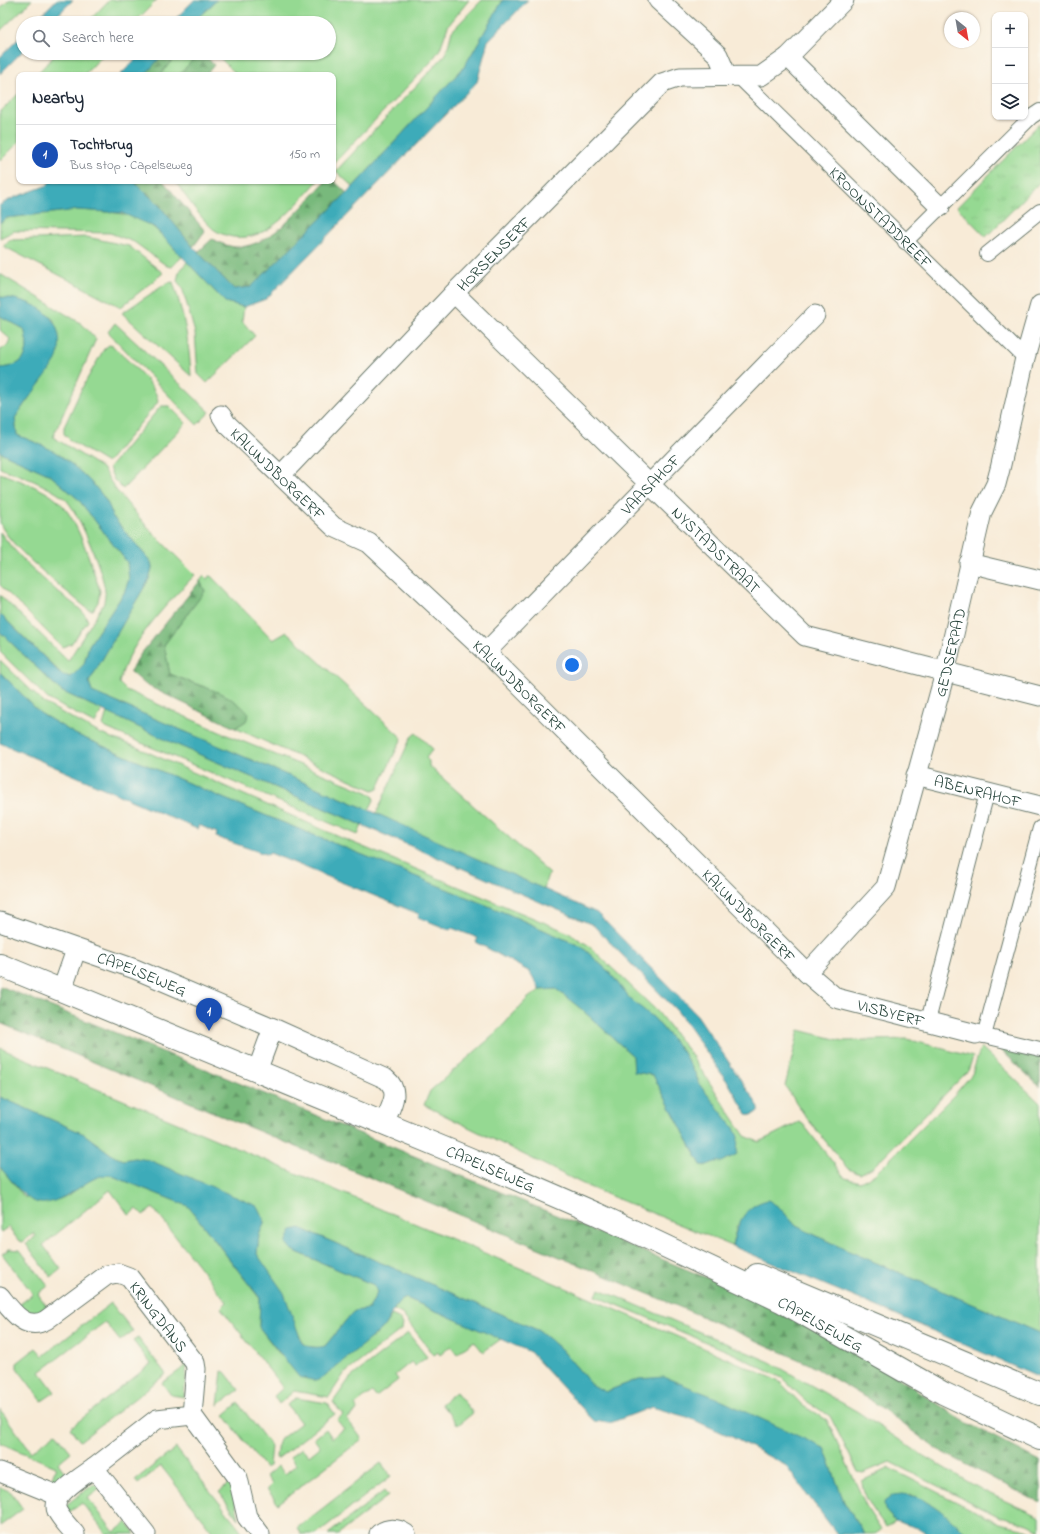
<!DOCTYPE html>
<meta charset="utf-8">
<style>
body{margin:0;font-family:"Indie Flower",sans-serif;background:#f2f2f3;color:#1f2937}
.controls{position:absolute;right:12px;top:12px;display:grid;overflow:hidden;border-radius:8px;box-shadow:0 1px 3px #0004}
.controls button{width:36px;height:36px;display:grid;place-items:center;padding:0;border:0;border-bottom:1px solid #e0e1e3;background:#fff;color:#1f2937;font:20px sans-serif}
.compass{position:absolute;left:944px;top:12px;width:36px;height:36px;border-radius:50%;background:#fff;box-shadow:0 1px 3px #0004;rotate:149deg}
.you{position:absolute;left:572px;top:665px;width:14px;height:14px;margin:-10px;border:3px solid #fff;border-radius:50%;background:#1a73e8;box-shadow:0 0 0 6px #1a73e833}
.badge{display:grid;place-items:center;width:26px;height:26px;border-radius:50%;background:#0f766e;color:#fff;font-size:13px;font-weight:700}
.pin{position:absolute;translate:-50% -33px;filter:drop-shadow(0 1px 2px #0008)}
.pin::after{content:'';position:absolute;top:21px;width:14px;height:12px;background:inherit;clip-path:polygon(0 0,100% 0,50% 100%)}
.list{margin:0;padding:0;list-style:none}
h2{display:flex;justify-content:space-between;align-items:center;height:52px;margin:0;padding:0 16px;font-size:17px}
h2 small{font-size:13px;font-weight:400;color:#747a83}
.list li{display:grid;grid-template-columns:26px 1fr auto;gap:12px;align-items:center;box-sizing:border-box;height:60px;padding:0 16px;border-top:1px solid #e0e1e3}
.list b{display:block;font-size:15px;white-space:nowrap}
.list p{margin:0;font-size:13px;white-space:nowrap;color:#747a83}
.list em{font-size:13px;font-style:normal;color:#747a83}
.icon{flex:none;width:22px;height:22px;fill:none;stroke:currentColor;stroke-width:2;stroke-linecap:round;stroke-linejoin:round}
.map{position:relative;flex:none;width:1040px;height:1534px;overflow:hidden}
.search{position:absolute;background:#fff;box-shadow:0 1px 3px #0004;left:16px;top:16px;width:320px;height:44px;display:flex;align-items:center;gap:10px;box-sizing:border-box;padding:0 14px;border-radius:22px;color:#747a83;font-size:15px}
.panel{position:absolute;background:#fff;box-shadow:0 1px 3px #0004;left:16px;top:72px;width:320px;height:112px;border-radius:8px}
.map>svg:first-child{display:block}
.green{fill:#95d992;stroke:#5a8b63}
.forest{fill:url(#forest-firs);stroke:#4c7b58}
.park{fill:url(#park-tufts);stroke:#5a8b63}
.water{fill:#3cabb9;stroke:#2e7476}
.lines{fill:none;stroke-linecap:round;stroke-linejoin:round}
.pedestrian-casing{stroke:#6b7a6d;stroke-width:16}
.minor-casing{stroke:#6b7a6d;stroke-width:21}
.secondary-casing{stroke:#6b7a6d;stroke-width:24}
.pedestrian{stroke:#fff;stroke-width:14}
.minor{stroke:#fff;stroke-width:19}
.secondary{stroke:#fff;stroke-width:22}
.labels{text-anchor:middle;stroke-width:3.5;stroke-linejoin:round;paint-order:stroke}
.street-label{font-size:16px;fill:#1f3d34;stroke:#fbf7ec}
</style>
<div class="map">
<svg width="1040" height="1534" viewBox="0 0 1040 1534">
<defs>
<pattern id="forest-firs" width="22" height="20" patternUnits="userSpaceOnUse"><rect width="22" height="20" fill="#78b97c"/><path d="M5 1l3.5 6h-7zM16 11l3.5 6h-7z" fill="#629866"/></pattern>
<pattern id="park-tufts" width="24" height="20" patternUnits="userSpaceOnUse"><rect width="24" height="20" fill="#95d992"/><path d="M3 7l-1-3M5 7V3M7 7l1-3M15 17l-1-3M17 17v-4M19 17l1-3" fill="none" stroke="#80bb7e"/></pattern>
</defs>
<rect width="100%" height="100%" fill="#fbf7ec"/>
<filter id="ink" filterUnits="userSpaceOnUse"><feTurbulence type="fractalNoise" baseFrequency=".025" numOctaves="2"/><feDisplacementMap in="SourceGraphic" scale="8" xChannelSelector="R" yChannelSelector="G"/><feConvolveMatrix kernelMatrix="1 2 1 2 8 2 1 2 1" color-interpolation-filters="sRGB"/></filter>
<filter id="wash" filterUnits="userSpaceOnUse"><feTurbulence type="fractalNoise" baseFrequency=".012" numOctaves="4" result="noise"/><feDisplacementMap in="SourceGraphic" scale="16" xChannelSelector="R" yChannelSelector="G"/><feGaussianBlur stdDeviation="0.9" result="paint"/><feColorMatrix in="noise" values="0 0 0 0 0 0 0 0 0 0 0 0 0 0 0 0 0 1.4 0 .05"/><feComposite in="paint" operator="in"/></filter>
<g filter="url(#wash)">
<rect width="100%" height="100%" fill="#f8ebd7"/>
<g class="green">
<polygon points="9,0 32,0 0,31 0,9"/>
<polygon points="109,0 157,0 134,23 87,23"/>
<polygon points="217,0 469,0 448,26 440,49 430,63 333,164 333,75 237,75 215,53 329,53 329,23 192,23"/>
<polygon points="482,0 503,0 464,67 353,187 336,171 446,54 452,31"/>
<polygon points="57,53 105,53 84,75 36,75"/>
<polygon points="178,53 204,54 198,54 179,75 160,75"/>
<polygon points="19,93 19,142 0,161 0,112"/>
<path d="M175,181H318C295,205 270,242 233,237C227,236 218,233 213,229C199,216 186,197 175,181Z"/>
<path d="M78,210C104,212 133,211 154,228C164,236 173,248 182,257L171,267L167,266L134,242L110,233L14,231L0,238V223L6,218Z"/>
<polygon points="87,237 129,246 163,273 121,307 3,246 10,240"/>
<polygon points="187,262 225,302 244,307 242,321 255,336 207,383 198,374 195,333 182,287 177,281 179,272"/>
<path d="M0,274L82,324L96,339L53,437L102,468L116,490L149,529L195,575C166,605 129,642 119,683L126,690L222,733L367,792L373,796L374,800L369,810L92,692L89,682L149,579L152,568L151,562L112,516C110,496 77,468 61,456C50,448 30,440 17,435L15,418L56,359L54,320C35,305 24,299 0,297Z"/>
<path d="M173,282C184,316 189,340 191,376L122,313L167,283Z"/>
<path d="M0,316L24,329C31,353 26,366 0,368V350L7,346L10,339L0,330Z"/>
<polygon points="115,323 210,412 197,425 108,332"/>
<path d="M109,345L113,346C126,360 157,384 158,402L107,463L71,441L64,434V427L82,388L104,349Z"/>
<polygon points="161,406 169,406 186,423 123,489 114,480 109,468"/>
<path d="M0,452L50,475L78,499L127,562L129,579L124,593L89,645L84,664L71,677L63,675L0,614V595L68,661L104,603C104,599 106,594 105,591C104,574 77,507 64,498C45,484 22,476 0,468Z"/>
<path d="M0,473C20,481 42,487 58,501C77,516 92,567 100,591L98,602L93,610H89C70,594 5,544 0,522C0,510 0,486 0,473Z"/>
<path d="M0,532C16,554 36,573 57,591C66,600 84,608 88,621L71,644L62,647L0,585Z"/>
<polygon points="210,575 273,640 287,632 402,738 378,788 373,790 235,728 246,721 229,697 170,674 164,645 205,591 200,581 204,576 207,579"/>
<polygon points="0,632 61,691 102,710 95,724 48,699 0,652"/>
<polygon points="0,660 44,703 101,734 136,747 344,839 567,932 588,945 657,1011 690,1053 745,1136 759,1142 799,1122 803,1124 845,1178 860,1182 875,1174 956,1093 972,1074 981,1047 1040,1103 1040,1333 844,1249 796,1226 779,1207 737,1225 732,1246 589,1187 424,1105 430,1091 495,1034 528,998 540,990 556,989 580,1008 633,1056 634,1072 653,1075 701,1165 705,1166 715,1161 702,1089 696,1075 682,1051 654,1018 630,1000 610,973 582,947 508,914 225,799 75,734 40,713 0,672"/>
<polygon points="107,712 166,740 362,825 358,835 106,728 103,725"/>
<polygon points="416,733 433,749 426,758 429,761 429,766 550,874 547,877 544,889 376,814 411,737"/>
<polygon points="799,1030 843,1041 907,1039 973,1057 968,1071 873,1167 860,1174 848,1169 806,1117 785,1086"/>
<polygon points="0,1048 534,1274 770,1377 781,1383 803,1406 827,1420 868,1510 881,1530 875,1534 864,1534 844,1502 824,1448 639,1379 605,1392 591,1384 561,1349 540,1331 300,1228 292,1250 374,1285 377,1292 369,1309 355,1311 352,1313 325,1346 321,1348 305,1346 257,1254 259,1235 265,1221 135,1158 124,1160 115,1157 84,1134 0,1097"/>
<path d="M0,1167L24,1197C34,1198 50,1202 59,1199C77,1194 89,1174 110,1175L188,1206L260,1299L259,1327L281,1356L372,1338L382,1329L392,1315L400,1319L403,1324L402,1329L344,1374L329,1397L294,1391L279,1404L274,1396L283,1388L221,1308L227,1302L153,1208L143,1215L137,1209L129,1215L110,1190L43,1245L61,1269L51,1277L26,1244L36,1236L34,1233L23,1242L19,1241L8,1227L1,1232L0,1230Z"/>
<path d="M9,1249L20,1250L48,1286L38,1294L48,1308C37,1314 27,1316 19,1305L33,1294L2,1254Z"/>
<polygon points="599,1289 770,1362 858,1412 922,1455 963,1479 986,1492 1040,1517 1040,1530 1028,1524 1000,1517 890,1462 863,1473 858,1472 830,1416 806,1401 782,1378 732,1353 596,1296"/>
<polygon points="406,1298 501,1339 483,1352 474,1341 457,1354 451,1346 440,1355 438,1352 434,1355 402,1314 394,1310 398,1301"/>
<polygon points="111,1303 133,1331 120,1341 105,1322 40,1372 55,1392 42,1401 17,1368 17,1363 36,1348 43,1356"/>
<polygon points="408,1333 427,1357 415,1366 411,1362 395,1375 398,1380 376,1397 372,1392 355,1405 358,1410 347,1419 362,1439 278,1504 267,1489 272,1484 266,1476 278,1466 285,1474 296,1465 290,1457 302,1448 309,1456 320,1447 314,1439 326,1429 332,1438 344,1429 337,1420 343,1415 333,1402 350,1378"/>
<polygon points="138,1338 166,1374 80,1441 70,1428 151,1364 133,1341"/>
<polygon points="187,1365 184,1397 171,1395 162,1383"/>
<polygon points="222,1371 225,1372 239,1390 218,1405"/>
<polygon points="456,1392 473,1413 458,1425 441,1404"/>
<polygon points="296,1398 327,1403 335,1414 277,1459 276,1457 278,1441 301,1423 287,1405"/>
<polygon points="238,1403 271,1446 269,1466 265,1468 224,1415"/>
<polygon points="0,1409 31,1452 56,1433 71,1452 58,1463 69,1478 58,1485 50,1482 56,1467 0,1443"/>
<polygon points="176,1448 244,1534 214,1534 161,1466 138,1484 135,1480"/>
<polygon points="381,1463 391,1476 316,1534 301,1534 297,1528"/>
<path d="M889,1468L999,1523L1022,1528L1035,1534H968L932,1505L910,1494L885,1510L895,1521L886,1527C877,1515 862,1496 862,1481Z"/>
<polygon points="231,1482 239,1519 219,1492"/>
<polygon points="94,1484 101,1488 88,1498 114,1532 127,1522 135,1534 106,1534 82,1503 68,1513 66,1507 67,1504"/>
<polygon points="0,1487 11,1492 23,1509 0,1526"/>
<polygon points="384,1491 388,1496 338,1534 328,1534"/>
</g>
<g class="forest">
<polygon points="164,53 178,53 160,75 145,75"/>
<polygon points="198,54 204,54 214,65 206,75 179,75"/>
<path d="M333,180L347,193L251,287L234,289L198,252L212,239C220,243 229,247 238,247C273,246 304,204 326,181H333Z"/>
<polygon points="133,181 163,181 205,231 193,247 158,204"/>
<path d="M200,581L205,591L164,645L170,674C197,686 230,691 249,714L246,721L235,728L146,685L130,671L140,655Z"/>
<polygon points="0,986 217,1074 755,1298 882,1367 962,1420 1040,1461 1040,1503 935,1448 875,1403 809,1364 701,1316 0,1023"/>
<polygon points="995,1044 1040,1057 1040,1087"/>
</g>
<polygon class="park" points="1039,124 1040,182 986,237 957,207"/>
<g class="water">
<polygon points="56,0 73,0 50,23 33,23"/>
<polygon points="194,0 217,0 192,23 171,23"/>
<polygon points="503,0 528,0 488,41 477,82 266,299 244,307 225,302 154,227 122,213 78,210 6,218 0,223 0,205 13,198 48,185 50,181 133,181 158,204 193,247 234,289 251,287 353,187 464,67"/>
<polygon points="23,34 23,51 0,74 0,57"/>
<polygon points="142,53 164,53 145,75 120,75"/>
<path d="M0,297C25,299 54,308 59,336C60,344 59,354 56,360C44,381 27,398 15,418L17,435C31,441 49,447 61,456C77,468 110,496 112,516L151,562L152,568L149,579L89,682L92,692L369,810L597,913L697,1015L759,1107V1111L752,1115L747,1114L729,1084L678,1012L593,925L166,740L61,691L0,632V614L62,675L71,677L84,664L89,645L124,593L129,579L127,562L78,499L50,475L0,452V368C26,366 31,353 24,329L0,316Z"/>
<path d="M0,672L40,713L75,734L225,799L508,914L582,947L610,973L630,999L654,1018L682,1051L696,1075L699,1084L734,1128L738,1137L737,1154L722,1162C712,1160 709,1167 701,1165L653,1075L634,1072L633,1056L580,1008L556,989L540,990L530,972L476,942L478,938L452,928L450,930L418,917L419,914L270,853L268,855L216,837L217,833L199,825L197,829L0,743Z"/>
<path d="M0,1097L84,1134L115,1157L124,1160L135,1158L149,1160L257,1206L265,1222L259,1235L257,1254L284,1293L302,1343C307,1348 319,1348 325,1346L352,1313L355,1311L369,1309L377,1292L374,1285L292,1250L286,1243L292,1230L300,1228L540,1331L561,1349L591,1384L605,1392L639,1379L664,1377L714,1397L824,1448L844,1502L864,1534H837L785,1465L732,1437L687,1417L652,1407L610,1423L594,1421L530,1352L406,1298C394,1303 390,1319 382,1329L322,1378L316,1381L299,1377L259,1327L260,1298L188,1206L110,1175C99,1175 90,1180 82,1186C35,1216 32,1205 0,1167Z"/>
<path d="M768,1200L779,1207L796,1226L844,1249L1040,1333V1378L890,1312L732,1246C737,1225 744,1205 768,1200Z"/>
<path d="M902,1494C929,1496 949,1518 968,1534H928L921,1529L895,1521L885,1510L884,1502L893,1495Z"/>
</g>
</g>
<g filter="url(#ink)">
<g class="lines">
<defs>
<g id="pedestrian">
<path id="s1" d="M738,76L1025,358"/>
<polyline points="905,242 1031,117 1040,111"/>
<polyline points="987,254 1040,211"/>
<polyline points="928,1021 987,793"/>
<polyline points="976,1034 1040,1049"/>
<polyline points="984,1036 1040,828"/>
</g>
<g id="minor">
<polyline points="658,0 718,55 727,76"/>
<polyline points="788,57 940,207"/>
<path id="s2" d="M454,293L805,636L1040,696"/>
<path id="s3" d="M221,415L226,423L334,527L369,543L486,652L807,973L836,998L976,1034"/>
<path id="s4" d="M281,475L454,293L662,83L680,77L761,76L788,57L844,0"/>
<polyline points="969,563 1040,580"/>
<path id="s5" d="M486,652L815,315"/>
<path id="s6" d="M916,775L1040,806"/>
<path id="s7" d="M0,922L135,969L273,1028L386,1079C402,1092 390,1108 384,1123"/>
<path id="s8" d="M807,973L886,887L945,673L982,512L996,484L1000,469L1025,358L1040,305"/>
<polyline points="62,990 76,950"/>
<polyline points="257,1071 273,1028"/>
<path id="s9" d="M0,1296C11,1310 25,1332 46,1320L107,1275L118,1273L129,1277L195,1363L196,1369L192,1415L238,1478L247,1517L260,1534"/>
<polyline points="94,1468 157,1419 192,1415"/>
<polyline points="0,1472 59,1496"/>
<path d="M75,1534C69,1527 61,1519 57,1511C50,1495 83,1476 94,1468L146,1534"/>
<path d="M379,1534C388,1528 397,1528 406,1534"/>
</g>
<g id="secondary">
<path id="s10" d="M0,965L468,1158L597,1214L781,1301L943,1393L1040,1439"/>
<polyline points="757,1275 1040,1394"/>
</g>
</defs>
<use href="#pedestrian" class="pedestrian-casing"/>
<use href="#minor" class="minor-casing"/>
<use href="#secondary" class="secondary-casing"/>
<use href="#pedestrian" class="pedestrian"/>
<use href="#minor" class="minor"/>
<use href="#secondary" class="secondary"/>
</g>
</g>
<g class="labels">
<g class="street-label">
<text dy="6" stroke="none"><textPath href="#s1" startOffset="201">KROONSTADDREEF</textPath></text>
<text dy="6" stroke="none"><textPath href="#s4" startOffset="307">HORSENSERF</textPath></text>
<text dy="6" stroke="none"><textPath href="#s3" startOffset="82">KALUNDBORGERF</textPath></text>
<text dy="6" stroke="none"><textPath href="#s5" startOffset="235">VAASAHOF</textPath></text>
<text dy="6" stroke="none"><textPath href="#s2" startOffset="367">NYSTADSTRAAT</textPath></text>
<text dy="6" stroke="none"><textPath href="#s8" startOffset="360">GEDSERPAD</textPath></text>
<text dy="6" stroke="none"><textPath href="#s3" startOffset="406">KALUNDBORGERF</textPath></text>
<text dy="6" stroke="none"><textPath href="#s6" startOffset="64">ABENRAHOF</textPath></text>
<text dy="6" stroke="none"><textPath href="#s3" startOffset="730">KALUNDBORGERF</textPath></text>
<text dy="6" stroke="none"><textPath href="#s7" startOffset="151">CAPELSEWEG</textPath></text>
<text dy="6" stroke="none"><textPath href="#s3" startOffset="907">VISBYERF</textPath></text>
<text dy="6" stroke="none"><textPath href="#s10" startOffset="531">CAPELSEWEG</textPath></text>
<text dy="6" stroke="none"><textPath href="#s9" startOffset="206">KRINGDANS</textPath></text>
<text dy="6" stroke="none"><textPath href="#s10" startOffset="896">CAPELSEWEG</textPath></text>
</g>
</g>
</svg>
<div class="controls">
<button>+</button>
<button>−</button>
<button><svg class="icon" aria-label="layers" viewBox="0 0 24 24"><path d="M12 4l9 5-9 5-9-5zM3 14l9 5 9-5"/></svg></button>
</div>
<svg class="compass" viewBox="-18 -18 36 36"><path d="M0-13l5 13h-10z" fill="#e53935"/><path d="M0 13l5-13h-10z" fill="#747a83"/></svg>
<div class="you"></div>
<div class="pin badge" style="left:209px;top:1031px;background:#1a4fb4">1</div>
<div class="search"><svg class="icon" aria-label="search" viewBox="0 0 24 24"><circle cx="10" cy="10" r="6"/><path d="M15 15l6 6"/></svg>Search here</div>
<section class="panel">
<h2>Nearby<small></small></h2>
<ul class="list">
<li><span class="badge" style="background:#1a4fb4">1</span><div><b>Tochtbrug</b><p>Bus stop · Capelseweg</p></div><em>150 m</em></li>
</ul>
</section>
</div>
